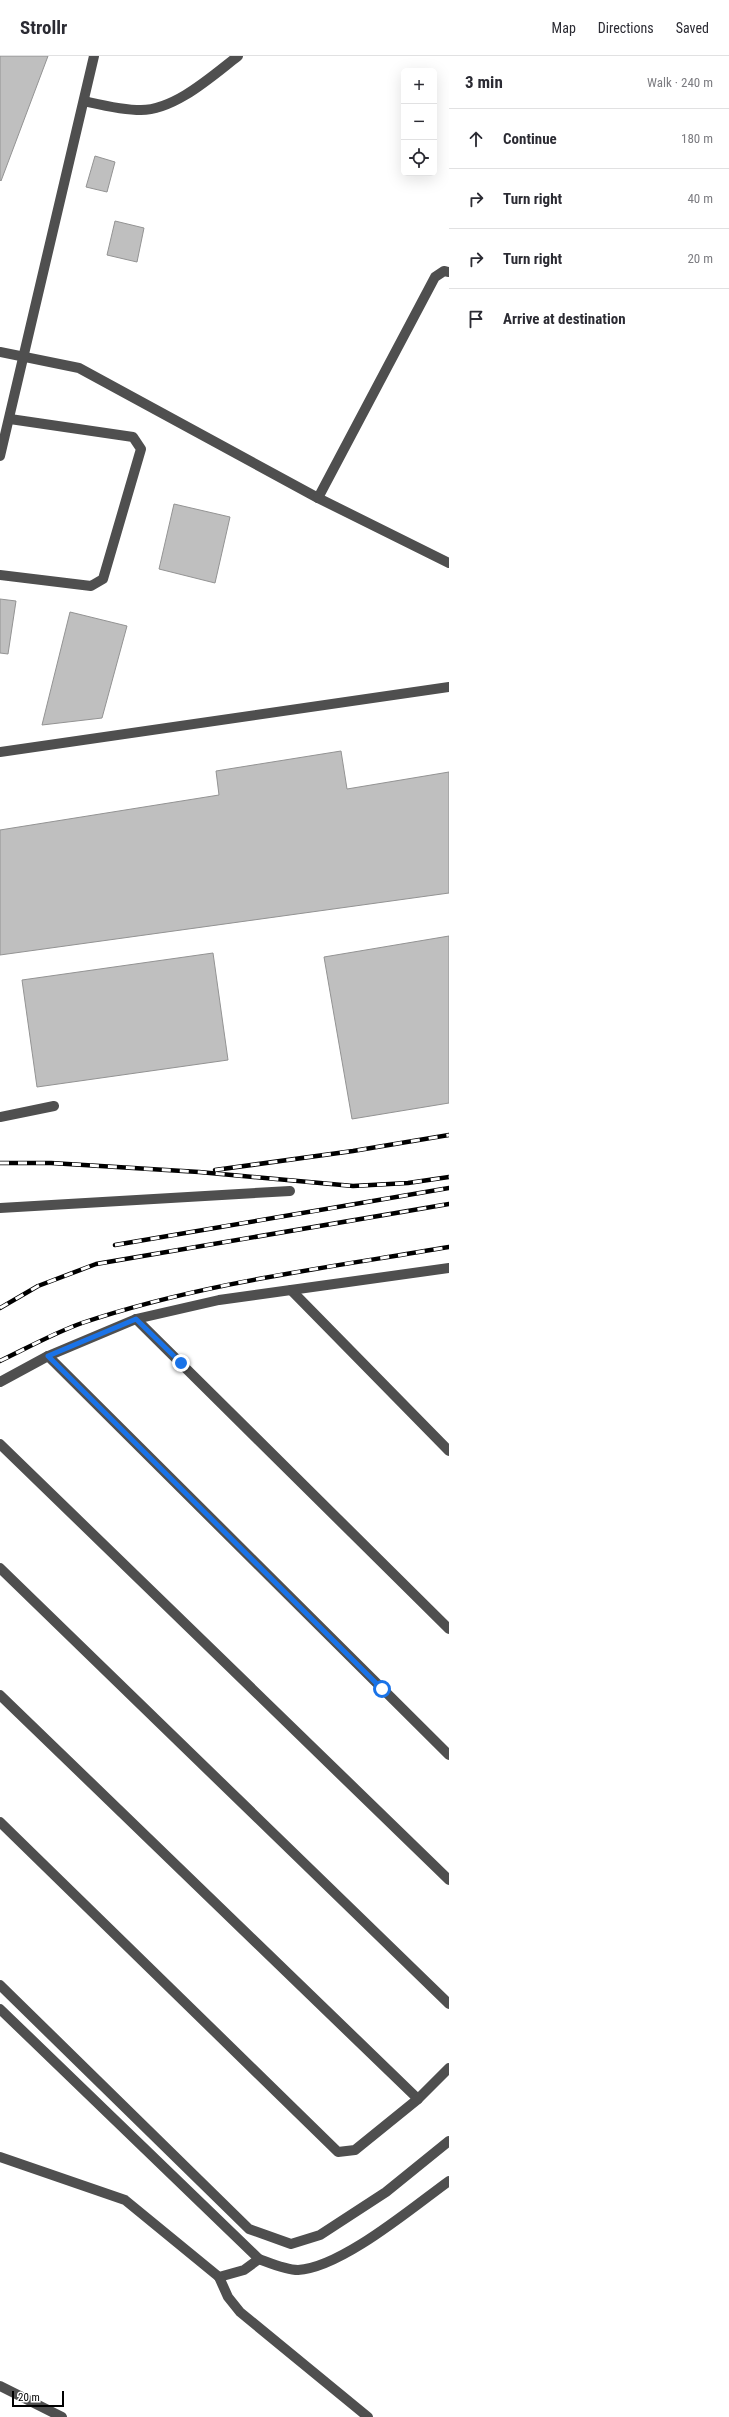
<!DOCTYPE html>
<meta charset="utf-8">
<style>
body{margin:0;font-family:"Roboto Condensed",sans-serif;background:#f7f7f7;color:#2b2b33}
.controls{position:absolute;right:12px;top:12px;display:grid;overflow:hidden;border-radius:6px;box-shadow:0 4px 16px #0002}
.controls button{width:36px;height:36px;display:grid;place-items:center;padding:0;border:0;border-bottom:1px solid #e1e1e2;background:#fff;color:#2b2b33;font:20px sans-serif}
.scale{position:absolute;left:12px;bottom:10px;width:52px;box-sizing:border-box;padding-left:4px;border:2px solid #000;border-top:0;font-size:11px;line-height:14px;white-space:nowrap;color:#000;-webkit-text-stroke:3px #fff;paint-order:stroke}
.stop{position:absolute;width:12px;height:12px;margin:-9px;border:3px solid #1a73e8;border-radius:50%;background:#fff}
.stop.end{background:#1a73e8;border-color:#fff;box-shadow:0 1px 4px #0008}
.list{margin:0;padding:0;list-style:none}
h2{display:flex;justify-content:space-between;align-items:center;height:52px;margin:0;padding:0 16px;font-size:17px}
h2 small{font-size:13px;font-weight:400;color:#7c7c81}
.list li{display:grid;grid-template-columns:26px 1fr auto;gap:12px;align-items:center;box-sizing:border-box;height:60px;padding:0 16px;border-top:1px solid #e1e1e2}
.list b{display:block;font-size:15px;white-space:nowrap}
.list em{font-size:13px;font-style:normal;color:#7c7c81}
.icon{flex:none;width:22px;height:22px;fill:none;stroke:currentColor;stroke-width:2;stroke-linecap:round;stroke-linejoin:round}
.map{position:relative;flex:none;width:449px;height:2361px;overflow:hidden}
header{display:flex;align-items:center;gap:24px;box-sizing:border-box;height:56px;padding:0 20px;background:#fff;border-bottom:1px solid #e1e1e2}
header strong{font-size:19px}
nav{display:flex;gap:22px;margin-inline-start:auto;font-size:14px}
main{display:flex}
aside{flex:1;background:#fff}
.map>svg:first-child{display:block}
.building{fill:#bfbfbf;stroke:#939393}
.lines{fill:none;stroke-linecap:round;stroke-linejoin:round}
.minor{stroke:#4f4f4f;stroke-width:10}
.rail-casing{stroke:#000;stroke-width:4.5}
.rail{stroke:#fff;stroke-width:3;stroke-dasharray:9;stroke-linecap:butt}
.route{stroke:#1a73e8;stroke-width:5}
</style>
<header>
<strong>Strollr</strong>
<nav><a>Map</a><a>Directions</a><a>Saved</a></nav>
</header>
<main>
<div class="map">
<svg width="449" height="2361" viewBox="0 0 449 2361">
<rect width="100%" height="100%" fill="#fff"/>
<g class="building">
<polygon points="0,0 48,0 1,125 0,124"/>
<polygon points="95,100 115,106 107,136 86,131"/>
<polygon points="115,165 144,172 137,206 107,199"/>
<polygon points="174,448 230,461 215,527 159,513"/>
<polygon points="0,543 16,545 8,598 0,597"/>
<polygon points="70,556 127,570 102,662 42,669"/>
<polygon points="341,695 347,733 449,716 449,837 0,899 0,774 219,739 216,715"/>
<polygon points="449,880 449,1047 352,1063 324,901"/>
<polygon points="213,897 228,1004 37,1031 22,924"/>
</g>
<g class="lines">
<g class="minor">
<path d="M84,45C102,49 122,54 141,54C175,54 212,20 238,0"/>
<polyline points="0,296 79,312 318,442 449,507"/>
<polyline points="0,400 94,0"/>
<polyline points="318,442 435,221 444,215 449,216"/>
<polyline points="0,519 91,530 103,523 141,393 133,381 10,363"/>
<polyline points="0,696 449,631"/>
<polyline points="0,1061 54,1050"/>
<polyline points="0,1152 290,1135"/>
<polyline points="291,1234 449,1395"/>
<polyline points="136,1263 449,1573"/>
<polyline points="48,1300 449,1699"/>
<polyline points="0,1326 48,1300 136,1263 219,1244 449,1212"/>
<polyline points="0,1388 449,1824"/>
<polyline points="0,1512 449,1948"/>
<polyline points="0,1639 418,2043"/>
<polyline points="0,1766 338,2096 355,2094 418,2043 449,2012"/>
<polyline points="0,1929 249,2173 291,2188 320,2179 386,2136 449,2085"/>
<path d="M0,1953L259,2203C270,2207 286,2214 298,2214C341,2212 413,2151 449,2125"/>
<polyline points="0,2101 125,2144 219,2221 244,2214 259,2203"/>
<polyline points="219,2221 228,2241 240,2256 368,2361"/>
<polyline points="0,2330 62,2361"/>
</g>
<defs>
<g id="rail">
<polyline points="0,1107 51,1107 199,1116 353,1130 408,1127 449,1121"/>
<polyline points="215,1114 353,1095 449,1079"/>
<polyline points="115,1189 449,1132"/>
<polyline points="0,1252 38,1230 96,1208 449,1148"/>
<path d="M0,1305C27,1292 54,1277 82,1267C201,1227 326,1212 449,1191"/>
</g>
</defs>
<use href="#rail" class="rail-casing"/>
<use href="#rail" class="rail"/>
</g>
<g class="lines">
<polyline class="route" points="181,1307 136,1263 48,1300 382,1633"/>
</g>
</svg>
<div class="controls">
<button>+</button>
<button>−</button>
<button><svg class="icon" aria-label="locate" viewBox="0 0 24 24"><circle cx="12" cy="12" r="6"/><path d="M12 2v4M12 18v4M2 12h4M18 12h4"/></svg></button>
</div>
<div class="scale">20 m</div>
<div class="stop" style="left:382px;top:1633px"></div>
<div class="stop end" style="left:181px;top:1307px"></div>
</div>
<aside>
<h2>3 min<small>Walk · 240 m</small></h2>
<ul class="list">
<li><svg class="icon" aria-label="ahead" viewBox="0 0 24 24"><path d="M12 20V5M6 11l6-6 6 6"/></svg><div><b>Continue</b></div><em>180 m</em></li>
<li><svg class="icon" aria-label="right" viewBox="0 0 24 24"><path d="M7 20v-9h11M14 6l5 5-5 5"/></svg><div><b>Turn right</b></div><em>40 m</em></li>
<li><svg class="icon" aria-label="right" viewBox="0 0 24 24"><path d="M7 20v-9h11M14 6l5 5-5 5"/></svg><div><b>Turn right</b></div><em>20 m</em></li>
<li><svg class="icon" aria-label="arrive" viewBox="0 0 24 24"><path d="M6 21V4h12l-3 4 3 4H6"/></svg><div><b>Arrive at destination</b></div></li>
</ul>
</aside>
</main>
